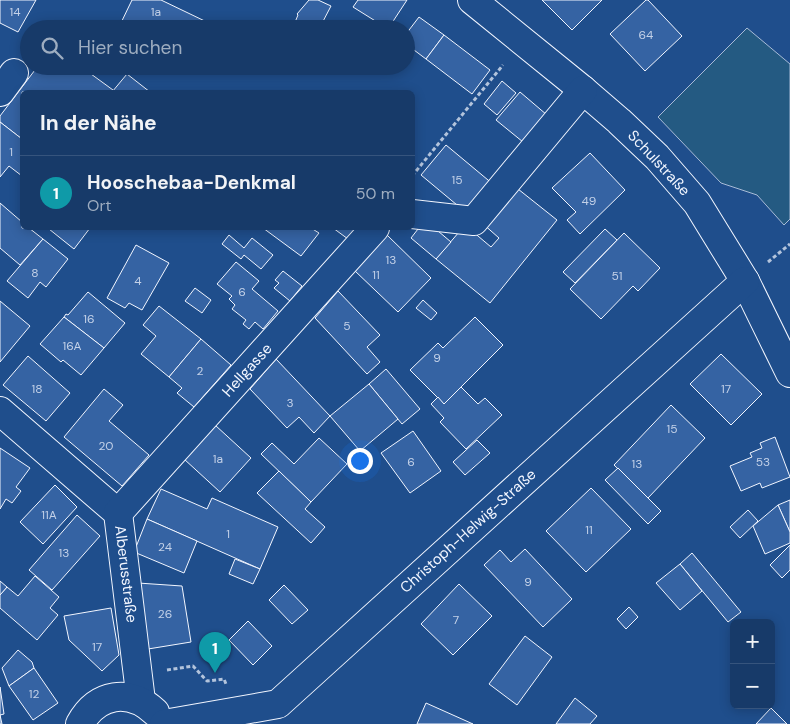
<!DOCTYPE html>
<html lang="de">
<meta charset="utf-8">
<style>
body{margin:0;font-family:"DM Sans",sans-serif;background:#20416f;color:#f1f3f6}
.controls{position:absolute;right:15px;bottom:15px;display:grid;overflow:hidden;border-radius:8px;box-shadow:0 2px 12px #0003}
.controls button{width:45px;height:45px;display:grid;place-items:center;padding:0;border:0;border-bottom:1px solid #36547d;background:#173a69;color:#f1f3f6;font:25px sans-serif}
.you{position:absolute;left:359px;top:460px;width:18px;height:18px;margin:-12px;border:4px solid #fff;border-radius:50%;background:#1a73e8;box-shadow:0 0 0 8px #1a73e833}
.badge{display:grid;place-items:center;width:32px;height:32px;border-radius:50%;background:#ffb74d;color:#fff;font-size:16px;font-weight:700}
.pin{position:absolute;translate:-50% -41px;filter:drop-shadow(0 1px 2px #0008)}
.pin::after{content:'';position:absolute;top:26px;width:18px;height:15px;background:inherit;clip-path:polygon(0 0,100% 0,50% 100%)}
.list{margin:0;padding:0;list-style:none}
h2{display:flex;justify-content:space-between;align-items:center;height:65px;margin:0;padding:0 20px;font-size:21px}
h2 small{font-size:16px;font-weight:400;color:#9eadc0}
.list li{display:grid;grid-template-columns:32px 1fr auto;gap:15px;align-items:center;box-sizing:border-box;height:75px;padding:0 20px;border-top:1px solid #36547d}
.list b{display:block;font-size:19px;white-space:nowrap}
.list p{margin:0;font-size:16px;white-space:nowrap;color:#9eadc0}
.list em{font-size:16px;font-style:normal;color:#9eadc0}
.icon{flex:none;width:28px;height:28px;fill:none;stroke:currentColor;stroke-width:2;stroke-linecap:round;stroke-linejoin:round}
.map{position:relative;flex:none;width:790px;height:724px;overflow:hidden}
.search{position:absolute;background:#173a69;box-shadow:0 2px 12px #0003;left:20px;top:20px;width:395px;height:55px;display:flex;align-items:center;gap:12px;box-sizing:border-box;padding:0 18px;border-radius:28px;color:#9eadc0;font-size:19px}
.panel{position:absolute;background:#173a69;box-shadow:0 2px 12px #0003;left:20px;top:90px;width:395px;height:140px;border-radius:8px}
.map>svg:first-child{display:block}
.green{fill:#245a82;stroke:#a8bbd7}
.building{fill:#3563a3;stroke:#f2f6ff}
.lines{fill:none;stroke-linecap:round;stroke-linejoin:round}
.minor-casing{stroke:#f2f6ff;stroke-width:30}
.path{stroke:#b3c4dc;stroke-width:3;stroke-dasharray:4 2.5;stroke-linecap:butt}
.minor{stroke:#1f4e8c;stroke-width:28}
.labels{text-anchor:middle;stroke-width:4;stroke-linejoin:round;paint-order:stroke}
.number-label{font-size:12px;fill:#c3d1e8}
.street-label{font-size:15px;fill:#f2f6ff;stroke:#1f4e8c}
</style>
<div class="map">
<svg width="790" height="724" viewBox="0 0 790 724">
<rect width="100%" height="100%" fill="#1f4e8c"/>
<polygon class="green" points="747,28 790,64 790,219 784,225 757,195 721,183 658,117"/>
<g class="building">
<polygon points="0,0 36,0 18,32 0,23"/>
<polygon points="132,0 161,0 211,24 208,29 118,29"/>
<polygon points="309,0 318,0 331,6 319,29 296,29 293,27 298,15 297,14"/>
<polygon points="358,0 407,0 388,29 373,28 377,22 353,7"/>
<polygon points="542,0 602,0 572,30"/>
<polygon points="646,0 648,0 682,36 645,71 610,34"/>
<polygon points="419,17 444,35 426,59 406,44 406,34"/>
<polygon points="444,35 490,70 472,94 426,59"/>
<polygon points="38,66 97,66 91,74 113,90 112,92 22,92 22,139 0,122 0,116"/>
<polygon points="127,74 150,92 112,92"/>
<polygon points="502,81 516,93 497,115 484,104"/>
<polygon points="520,92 547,115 523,142 496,120"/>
<polygon points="0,122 22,139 22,176 9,166 0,177"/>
<polygon points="446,145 494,185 469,215 421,175"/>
<polygon points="590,153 625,190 580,234 567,220 576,212 552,188"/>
<polygon points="513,185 557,220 490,303 436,259 465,225 491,247 499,238 482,223"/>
<polygon points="0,203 22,222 22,228 29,228 43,239 20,265 0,248"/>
<polygon points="425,220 451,242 436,259 411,238"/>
<polygon points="50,228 90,228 74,249 49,229"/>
<polygon points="263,228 311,228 319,233 301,256"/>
<polygon points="333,228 357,228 348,239"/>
<polygon points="605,229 617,240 575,283 563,272"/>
<polygon points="624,233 660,268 638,291 633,286 601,319 570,289"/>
<polygon points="229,235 244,248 252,238 273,255 261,269 244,255 241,259 222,244"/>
<polygon points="387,235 431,278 398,312 354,270"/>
<polygon points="43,239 68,259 46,287 40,282 28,298 7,281"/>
<polygon points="136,245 169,263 142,310 129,303 125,308 107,298"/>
<polygon points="236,262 259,281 252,289 278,311 263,329 255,322 249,329 243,324 246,320 232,309 235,305 229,299 232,296 217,284"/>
<polygon points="283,271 302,286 290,301 274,288 279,283 275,280"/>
<polygon points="195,288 211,300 202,313 185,301"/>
<polygon points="338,291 380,335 367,347 380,362 367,374 315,318"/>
<polygon points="88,292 125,323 104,348 64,317 66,314 68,315"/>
<polygon points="423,300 437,313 431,320 416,308"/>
<polygon points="0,301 30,326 0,362"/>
<polygon points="159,306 201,339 169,377 141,354 156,336 143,325"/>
<polygon points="64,317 104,348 81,375 63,360 61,362 40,344"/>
<polygon points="475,317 503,345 444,404 410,370 438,343 443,348"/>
<polygon points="201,339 231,365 194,407 177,393 182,388 169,377"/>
<polygon points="721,354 762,394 731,425 690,384"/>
<polygon points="28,356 70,393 46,421 3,385"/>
<polygon points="276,359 330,416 314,433 299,417 287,428 250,389"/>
<polygon points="386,369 420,409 402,424 369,384"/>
<polygon points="369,384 398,419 360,451 330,416"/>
<polygon points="461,387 478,404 485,398 502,415 466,449 440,422 444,418 431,404 438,397 444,404"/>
<polygon points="104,389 123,405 109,421 149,455 122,486 64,437"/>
<polygon points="671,405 705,438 648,498 614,465"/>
<polygon points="215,425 251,458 220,492 184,459"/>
<polygon points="413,431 441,471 410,493 381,453"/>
<polygon points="775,437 790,477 762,488 760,483 741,491 730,466 752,457 750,453 762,448 760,443"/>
<polygon points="319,438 347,464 311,502 261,454 272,443 294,464"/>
<polygon points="477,440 490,453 465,475 453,462"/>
<polygon points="0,448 30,468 16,487 21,491 12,503 6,499 0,509"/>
<polygon points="618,468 661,511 648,524 605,480"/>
<polygon points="279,471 311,502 305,509 325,527 311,543 257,493"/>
<polygon points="55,485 77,507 43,544 20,522"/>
<polygon points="591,488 631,529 586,572 546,531"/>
<polygon points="161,489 207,509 212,498 278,527 260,569 147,519"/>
<polygon points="790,500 790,532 778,505"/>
<polygon points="778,505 790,532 790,543 765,554 753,526"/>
<polygon points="748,510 758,521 740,538 730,527"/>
<polygon points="77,515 100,536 52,590 29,570"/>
<polygon points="147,519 197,541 184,573 134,552"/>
<polygon points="790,545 790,570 782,578 770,565"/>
<polygon points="525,549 572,599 543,627 484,565 500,550 511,562"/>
<polygon points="692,553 741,612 728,622 680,564"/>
<polygon points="235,559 260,569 253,584 229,574"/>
<polygon points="680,564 702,591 680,610 656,583"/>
<polygon points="35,576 59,597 50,608 58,615 37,640 0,608 0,595 7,587 18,596"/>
<polygon points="0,581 7,587 0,595"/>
<polygon points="138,583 182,586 191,642 148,649"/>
<polygon points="459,584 492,616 453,655 421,624"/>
<polygon points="284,585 308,610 292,624 269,600"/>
<polygon points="629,607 638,617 626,629 617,619"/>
<polygon points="111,608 119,655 102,671 69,640 64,616"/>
<polygon points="248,621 272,646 253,665 229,640"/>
<polygon points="525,636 552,657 517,705 489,684"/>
<polygon points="18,650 32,662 34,668 9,686 2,668"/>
<polygon points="34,668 58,703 33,720 9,686"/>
<polygon points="0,687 4,714 0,715 2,724 0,724"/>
<polygon points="575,698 597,716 590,724 556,724"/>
<polygon points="426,703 473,724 417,724"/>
<polygon points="771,708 787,724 756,724"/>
</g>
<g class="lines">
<defs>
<g id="minor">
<polyline points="472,0 583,90 619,121 657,157 697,203 745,281 790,373"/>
<polyline points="0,92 14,73"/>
<polyline points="412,214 474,221 583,90"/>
<polyline points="0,411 118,513 141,701"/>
<polyline points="118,513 375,228"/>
<path d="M80,724C97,693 129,688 155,712"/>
<polyline points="164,724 278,704 745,281"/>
</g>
</defs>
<use href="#minor" class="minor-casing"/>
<g class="path">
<polyline points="412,176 503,65"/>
<polyline points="768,262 790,244"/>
<polyline points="167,670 193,666 207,681 224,679 226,684"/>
</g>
<use href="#minor" class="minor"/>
</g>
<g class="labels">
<g class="number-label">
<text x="15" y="16">14</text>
<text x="156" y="16">1a</text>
<text x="646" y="39">64</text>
<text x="11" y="156">1</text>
<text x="457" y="184">15</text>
<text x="589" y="205">49</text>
<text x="391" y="264">13</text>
<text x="35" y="277">8</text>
<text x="376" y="279">11</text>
<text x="617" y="280">51</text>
<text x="138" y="285">4</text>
<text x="242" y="296">6</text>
<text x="89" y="323">16</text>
<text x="347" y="330">5</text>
<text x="72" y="350">16A</text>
<text x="437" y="362">9</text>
<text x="200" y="375">2</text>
<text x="37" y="393">18</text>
<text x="726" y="393">17</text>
<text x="290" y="407">3</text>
<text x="672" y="433">15</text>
<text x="106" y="450">20</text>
<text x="218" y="463">1a</text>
<text x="411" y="466">6</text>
<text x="763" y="466">53</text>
<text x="637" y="468">13</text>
<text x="49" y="519">11A</text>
<text x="589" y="534">11</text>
<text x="228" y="538">1</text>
<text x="165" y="551">24</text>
<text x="64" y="557">13</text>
<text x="528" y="586">9</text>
<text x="165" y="618">26</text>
<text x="456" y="624">7</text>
<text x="97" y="651">17</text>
<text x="34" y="698">12</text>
</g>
<g class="street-label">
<text transform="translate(659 163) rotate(47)" y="5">Schulstraße</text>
<text transform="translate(247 370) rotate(-48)" y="5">Hellgasse</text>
<text transform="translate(468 531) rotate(-42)" y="5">Christoph-Helwig-Straße</text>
<text transform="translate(126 574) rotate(83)" y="5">Alberusstraße</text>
</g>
</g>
</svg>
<div class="controls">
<button>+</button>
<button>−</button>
</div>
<div class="you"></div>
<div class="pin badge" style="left:215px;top:673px;background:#0f9aa8">1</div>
<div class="search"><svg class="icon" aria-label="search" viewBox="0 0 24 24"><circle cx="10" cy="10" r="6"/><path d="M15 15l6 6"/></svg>Hier suchen</div>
<section class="panel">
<h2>In der Nähe<small></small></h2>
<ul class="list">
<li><span class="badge" style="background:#0f9aa8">1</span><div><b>Hooschebaa-Denkmal</b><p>Ort</p></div><em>50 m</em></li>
</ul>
</section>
</div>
